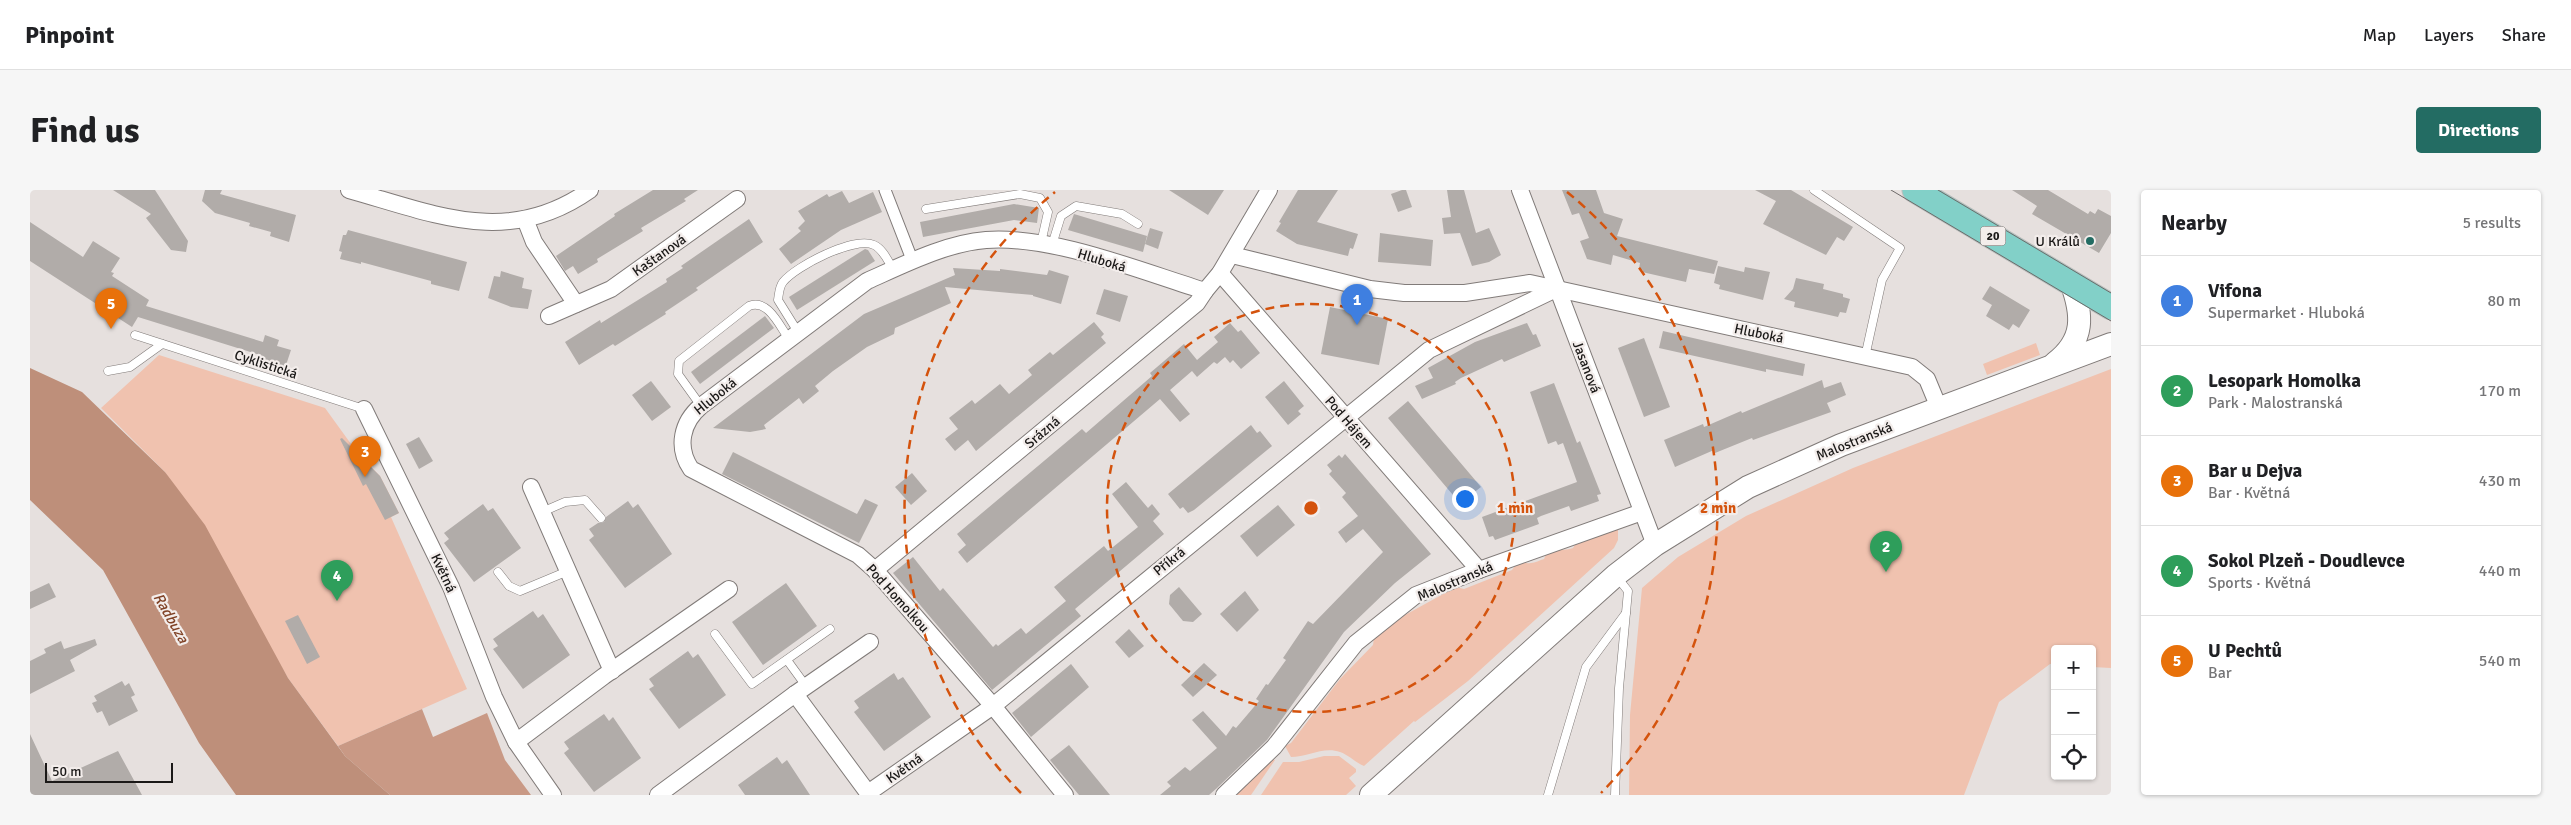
<!DOCTYPE html>
<meta charset="utf-8">
<style>
body{margin:0;font-family:Signika,sans-serif;background:#f6f6f6;color:#202124}
.controls{position:absolute;right:15px;bottom:15px;display:grid;overflow:hidden;border-radius:5px;box-shadow:0 1px 4px #0004}
.controls button{width:45px;height:45px;display:grid;place-items:center;padding:0;border:0;border-bottom:1px solid #e0e0e0;background:#fff;color:#202124;font:25px sans-serif}
.scale{position:absolute;left:15px;bottom:12px;width:128px;box-sizing:border-box;padding-left:5px;border:2px solid #1b1918;border-top:0;font-size:14px;line-height:18px;white-space:nowrap;color:#1b1918;-webkit-text-stroke:4px #f3edeb;paint-order:stroke}
.you{position:absolute;left:1434px;top:308px;width:18px;height:18px;margin:-12px;border:4px solid #fff;border-radius:50%;background:#1a73e8;box-shadow:0 0 0 8px #1a73e833}
.badge{display:grid;place-items:center;width:32px;height:32px;border-radius:50%;background:#236c63;color:#fff;font-size:16px;font-weight:700}
.pin{position:absolute;translate:-50% -41px;filter:drop-shadow(0 1px 2px #0008)}
.pin::after{content:'';position:absolute;top:26px;width:18px;height:15px;background:inherit;clip-path:polygon(0 0,100% 0,50% 100%)}
.list{margin:0;padding:0;list-style:none}
h2{display:flex;justify-content:space-between;align-items:center;height:65px;margin:0;padding:0 20px;font-size:21px}
h2 small{font-size:16px;font-weight:400;color:#757577}
.list li{display:grid;grid-template-columns:32px 1fr auto;gap:15px;align-items:center;box-sizing:border-box;height:90px;padding:0 20px;border-top:1px solid #e0e0e0}
.list b{display:block;font-size:19px;white-space:nowrap}
.list p{margin:0;font-size:16px;white-space:nowrap;color:#757577}
.list em{font-size:16px;font-style:normal;color:#757577}
.icon{flex:none;width:28px;height:28px;fill:none;stroke:currentColor;stroke-width:2;stroke-linecap:round;stroke-linejoin:round}
.map{position:relative;flex:none;width:2081px;height:605px;overflow:hidden;border-radius:5px}
header{display:flex;align-items:center;gap:30px;box-sizing:border-box;height:70px;padding:0 25px;background:#fff;border-bottom:1px solid #e0e0e0}
header strong{font-size:24px}
nav{display:flex;gap:28px;margin-inline-start:auto;font-size:18px}
.intro{display:flex;align-items:center;justify-content:space-between;box-sizing:border-box;height:120px;padding:0 30px}
h1{margin:0;font-size:35px}
.button{padding:12px 22px;border-radius:5px;background:#236c63;color:#fff;font-size:18px;font-weight:700}
main{display:flex;gap:30px;padding:0 30px}
aside{flex:1;background:#fff;border-radius:5px;box-shadow:0 1px 4px #0004}
.map>svg:first-child{display:block}
.green{fill:#f0c2af}
.forest{fill:#c99985}
.water{fill:#be8f7a}
.building{fill:#b1aca9}
.lines{fill:none;stroke-linecap:round;stroke-linejoin:round}
.service-casing{stroke:#817b79;stroke-width:9}
.pedestrian-casing{stroke:#817b79;stroke-width:13}
.minor-casing{stroke:#817b79;stroke-width:18}
.secondary-casing{stroke:#817b79;stroke-width:24}
.primary-casing{stroke:#bfbfbe;stroke-width:27}
.service{stroke:#fff;stroke-width:8}
.pedestrian{stroke:#fff;stroke-width:11}
.minor{stroke:#fff;stroke-width:16}
.secondary{stroke:#fff;stroke-width:22}
.primary{stroke:#82d0c8;stroke-width:25}
.tram{stroke:#6e6a69;stroke-width:1}
.ring{fill:none;stroke:#d4530d;stroke-width:2.5;stroke-dasharray:9 6}
.poi-dot{fill:#236c63;stroke:#f3edeb;stroke-width:2}
.labels{text-anchor:middle;stroke-width:4.5;stroke-linejoin:round;paint-order:stroke}
.shield{fill:#f3edeb;stroke:#5c5957;stroke-width:1}
.shield-label{font-size:12px;font-weight:bold;fill:#1b1918}
.poi-label{font-size:14px;fill:#1b1918;stroke:#f3edeb;text-anchor:end}
.street-label{font-size:14px;fill:#1b1918;stroke:#f3edeb}
.water-label{font-size:15px;font-style:italic;fill:#804226;stroke:#f3edeb}
.centre{fill:#d4530d;stroke:#f3edeb;stroke-width:2.5}
.ring-label{font-size:15px;text-anchor:middle;font-weight:bold;fill:#d4530d;stroke:#f3edeb;stroke-width:4.5;stroke-linejoin:round;paint-order:stroke}
</style>
<header>
<strong>Pinpoint</strong>
<nav><a>Map</a><a>Layers</a><a>Share</a></nav>
</header>
<div class="intro"><h1>Find us</h1><a class="button">Directions</a></div>
<main>
<div class="map">
<svg width="2081" height="605" viewBox="0 0 2081 605">
<rect width="100%" height="100%" fill="#e6e0de"/>
<g class="green">
<polygon points="2006,153 2010,165 1957,185 1953,174"/>
<polygon points="129,165 295,218 329,265 350,286 369,323 361,327 437,499 308,556 258,488 135,282 71,218"/>
<polygon points="2081,179 2081,478 2062,477 2062,459 2025,459 2025,474 2020,474 1969,512 1934,605 1599,605 1600,525 1612,398 1648,367 1716,326 1823,278"/>
<path d="M1584,339L1588,340V350L1584,358L1438,491L1385,532L1384,531L1334,576C1326,573 1319,565 1310,562C1294,556 1277,567 1261,567L1255,556L1261,553L1310,489L1343,455L1344,448L1375,425L1426,397L1434,399L1482,380C1489,370 1491,374 1501,373C1505,373 1510,370 1514,369L1517,362C1526,359 1534,361 1543,358L1547,351Z"/>
<polygon points="1294,566 1309,566 1326,579 1326,582 1319,588 1326,596 1316,605 1231,605 1253,572 1269,572"/>
<polygon points="1242,569 1245,570 1221,605 1202,605"/>
</g>
<polygon class="forest" points="392,519 403,547 457,523 475,570 501,605 360,605 315,566 308,556"/>
<polygon class="water" points="0,178 52,202 135,282 175,335 258,488 315,566 360,605 206,605 169,553 73,380 0,310"/>
<g class="building">
<polygon points="83,0 125,0 158,51 156,62 141,60 116,28 121,24"/>
<polygon points="175,0 192,0 190,4 266,25 259,52 240,46 241,42 219,36 220,33 185,23 172,11"/>
<polygon points="623,0 668,0 654,9 656,11 611,38 613,41 567,69 568,72 548,84 543,76 535,81 526,66 585,26 584,24"/>
<polygon points="1139,0 1194,0 1178,25"/>
<polygon points="1268,0 1308,0 1287,32 1328,44 1323,59 1320,58 1318,66 1267,54 1246,41 1251,33 1249,32"/>
<polygon points="1372,0 1376,0 1382,17 1368,22 1361,4"/>
<polygon points="1417,0 1434,0 1446,43 1459,38 1471,65 1459,72 1442,76 1430,43 1414,44 1412,28 1421,27"/>
<polygon points="1532,0 1566,0 1574,23 1593,29 1587,46 1688,71 1684,84 1659,79 1656,92 1612,82 1613,80 1609,79 1610,73 1583,65 1581,75 1557,69 1550,51 1559,48 1549,23 1542,25"/>
<polygon points="1725,0 1761,0 1823,37 1814,51 1807,47 1796,65 1733,34 1746,11"/>
<polygon points="1982,0 2018,0 2058,24 2060,21 2065,24 2068,19 2081,26 2081,43 2069,63 2002,24 2007,16"/>
<polygon points="812,1 819,13 843,2 852,22 811,40 761,74 749,59 771,41 768,38 775,31 768,21 797,4 799,7"/>
<polygon points="984,14 1009,18 1007,33 984,30 893,47 890,32"/>
<polygon points="1044,24 1117,46 1113,62 1038,40"/>
<polygon points="719,29 733,52 666,98 668,100 635,122 636,124 585,156 583,154 549,175 535,152 570,130 571,133 637,92 636,89 653,78 651,76"/>
<polygon points="0,32 53,67 63,51 90,68 81,82 84,83 82,86 119,110 116,116 233,152 235,145 249,150 247,156 261,160 254,181 228,171 230,165 108,127 102,137 0,71"/>
<polygon points="1120,38 1133,42 1128,59 1115,54"/>
<polygon points="318,40 437,72 429,101 401,94 401,91 331,72 331,74 310,69 312,62 309,61 313,45 316,45"/>
<polygon points="1350,43 1403,50 1401,76 1348,72"/>
<polygon points="835,59 838,60 845,71 767,120 759,107"/>
<polygon points="1688,76 1714,82 1715,77 1740,82 1733,110 1689,99 1690,95 1684,93"/>
<polygon points="923,78 970,81 970,79 1017,85 1019,80 1039,86 1031,114 1003,106 1003,105 915,97 921,113 865,138 864,144 837,157 803,181 785,196 789,201 773,214 769,208 734,235 736,239 720,242 683,238 834,124 925,85"/>
<polygon points="471,81 494,88 492,98 502,100 498,119 481,117 458,108 464,86 470,87"/>
<polygon points="1766,88 1794,94 1793,99 1813,104 1813,107 1820,109 1816,123 1810,122 1808,127 1764,117 1765,112 1754,109 1763,99"/>
<polygon points="1960,96 2000,120 1989,138 1983,134 1979,140 1956,126 1962,115 1952,109"/>
<polygon points="1074,99 1098,106 1090,132 1066,124"/>
<polygon points="1300,117 1358,129 1349,175 1291,164"/>
<polygon points="735,126 744,138 670,194 661,182"/>
<polygon points="1064,132 1074,144 1071,147 1076,153 946,261 938,250 925,261 915,249 928,239 919,228 942,210 945,214 970,194 979,204 1002,185 998,180 1020,162 1023,165"/>
<polygon points="1200,133 1208,142 1211,140 1230,163 1211,179 1203,170 1200,173 1195,167 1187,174 1184,172 1167,187 1162,181 1140,200 1160,224 1150,232 1130,209 937,373 928,362 936,355 927,344 1052,239 1056,243 1122,186 1120,183 1154,154 1167,170 1188,152 1184,147"/>
<polygon points="1497,133 1503,145 1506,144 1511,156 1474,172 1472,169 1431,188 1425,192 1426,194 1392,209 1385,196 1403,188 1398,178 1445,152"/>
<polygon points="1633,141 1775,174 1773,186 1736,179 1736,182 1629,158"/>
<polygon points="1614,148 1640,217 1614,227 1588,158"/>
<polygon points="1792,190 1794,198 1811,192 1816,205 1797,213 1801,222 1723,250 1722,248 1685,263 1684,260 1645,277 1634,250 1673,234 1674,237 1711,221 1712,223"/>
<polygon points="621,191 641,217 622,231 602,205"/>
<polygon points="1254,191 1274,216 1268,221 1271,224 1258,235 1235,207"/>
<polygon points="1524,193 1547,253 1550,251 1571,304 1567,305 1569,311 1541,321 1539,316 1511,326 1507,328 1509,334 1465,350 1463,346 1459,347 1452,327 1547,292 1533,253 1528,255 1526,251 1518,254 1500,202"/>
<polygon points="1378,211 1451,297 1438,307 1436,304 1428,311 1358,228"/>
<polygon points="1221,235 1227,243 1230,241 1242,256 1164,320 1158,323 1153,317 1150,319 1138,304"/>
<polygon points="389,247 403,271 389,279 376,254"/>
<polygon points="312,248 350,286 369,323 355,330 336,294 333,296 310,249"/>
<polygon points="703,262 827,324 835,309 848,315 829,353 692,284"/>
<polygon points="1315,264 1401,364 1365,393 1314,442 1237,550 1187,598 1179,605 1130,605 1141,596 1137,592 1155,577 1160,581 1187,558 1162,530 1173,521 1196,546 1203,536 1206,538 1229,511 1226,509 1236,494 1238,495 1256,470 1253,468 1278,431 1283,434 1353,362 1333,339 1316,353 1308,342 1328,326 1312,307 1316,303 1299,284 1302,281 1297,275 1309,265 1312,268"/>
<polygon points="882,283 897,301 881,315 865,297"/>
<polygon points="1096,292 1118,318 1122,314 1130,324 1123,331 1134,344 1045,419 1051,426 962,500 863,383 883,367 910,401 913,398 963,457 966,454 968,456 991,438 996,444 1036,411 1024,397 1074,356 1078,361 1108,337 1082,304"/>
<polygon points="598,311 603,318 608,314 642,364 595,398 559,350 564,346 559,339 568,333 574,332 576,327"/>
<polygon points="453,314 458,321 463,318 491,358 444,392 414,353 419,349 414,343"/>
<polygon points="1248,315 1265,335 1227,367 1210,346"/>
<polygon points="19,393 26,407 0,419 0,402"/>
<polygon points="756,393 787,436 733,475 702,432"/>
<polygon points="1149,397 1172,424 1163,432 1153,431 1139,414 1140,405"/>
<polygon points="1215,401 1229,420 1207,442 1190,424"/>
<polygon points="503,421 508,428 513,424 540,465 493,499 463,459 468,456 463,449"/>
<polygon points="268,425 290,467 277,474 255,431"/>
<polygon points="1099,439 1114,456 1099,468 1085,452"/>
<polygon points="65,449 67,455 40,470 45,481 0,504 0,471 16,463 14,459 31,451 34,459"/>
<polygon points="658,461 663,468 668,464 696,505 649,539 619,499 624,496 619,489"/>
<polygon points="1174,473 1187,485 1163,507 1151,495"/>
<polygon points="1041,474 1059,497 1001,547 982,523"/>
<polygon points="864,483 868,490 873,487 901,527 854,561 824,522 829,518 824,511"/>
<polygon points="92,491 95,496 99,493 105,505 101,507 108,521 79,536 72,521 67,523 62,513 67,511 64,506"/>
<polygon points="574,524 579,531 583,527 611,568 564,602 534,563 539,559 534,552"/>
<polygon points="0,544 22,591 88,561 112,605 0,605"/>
<polygon points="1039,555 1062,583 1080,605 1049,605 1020,570"/>
<polygon points="747,567 752,574 757,570 780,605 715,605 708,595"/>
</g>
<g class="lines">
<defs>
<g id="service">
<polyline points="1784,0 1870,58 1852,90 1835,167"/>
<polyline points="896,19 990,4 1010,8 1018,22 1011,53"/>
<polyline points="1022,55 1031,26 1046,16 1092,24 1108,34"/>
<path d="M768,142L748,110C749,104 749,97 753,92C766,76 824,46 844,55C853,59 858,71 863,79"/>
<polyline points="105,145 334,219"/>
<polyline points="78,181 100,177 132,154"/>
<path d="M671,216L648,184L649,171L719,116C738,108 750,137 759,149"/>
<polyline points="512,322 535,312 555,310 571,328"/>
<polyline points="468,382 479,396 490,401 538,381"/>
<polyline points="685,444 722,494 800,439"/>
<polyline points="757,470 776,496"/>
<polyline points="1518,605 1556,477 1596,423"/>
<polyline points="1585,605 1589,498 1598,401 1587,387"/>
</g>
<polyline id="pedestrian" points="855,0 883,72"/>
<g id="minor">
<path d="M319,0C405,24 478,58 560,0"/>
<polyline points="1490,0 1625,355"/>
<polyline points="495,29 504,52 546,114"/>
<polyline points="1202,65 1340,99 1374,103 1435,103 1500,93 1882,177 1897,189 1909,218"/>
<polyline points="1190,83 1449,380"/>
<polyline points="519,126 581,99 707,9"/>
<polyline points="334,219 421,397 464,507 486,552 523,605"/>
<polyline points="501,297 582,481"/>
<polyline points="845,380 1167,113 1175,101"/>
<polyline points="765,504 838,603 963,516 1399,160 1526,99"/>
<polyline points="486,552 574,486 699,399"/>
<polyline points="628,605 765,504 840,452"/>
<path d="M1035,605L963,516L845,380L828,365L661,279C646,257 652,232 671,216L837,91C873,75 916,53 956,50C1023,45 1110,81 1175,101L1190,83L1239,0"/>
<polyline points="1194,605 1244,557 1326,453 1386,405 1449,380 1612,322"/>
</g>
<g id="secondary">
<path d="M2025,173C2055,150 2053,125 2041,92"/>
<polyline points="1341,605 1586,385 1625,355 1718,297 1811,255 2081,154"/>
</g>
<polyline id="primary" points="1885,0 2081,117"/>
</defs>
<use href="#service" class="service-casing"/>
<use href="#pedestrian" class="pedestrian-casing"/>
<use href="#minor" class="minor-casing"/>
<use href="#secondary" class="secondary-casing"/>
<use href="#primary" class="primary-casing"/>
<use href="#service" class="service"/>
<use href="#pedestrian" class="pedestrian"/>
<use href="#minor" class="minor"/>
<use href="#secondary" class="secondary"/>
<use href="#primary" class="primary"/>
<g class="tram">
<polyline points="1861,0 2081,131"/>
<polyline points="1908,0 2081,103"/>
</g>
</g>
<g class="ring">
<circle cx="1281" cy="318" r="204"/>
<path d="M991 603A407 407 0 0 1 1025 2M1537 2A407 407 0 0 1 1571 603"/>
</g>
<circle class="poi-dot" cx="2060" cy="51" r="5"/>
<g class="labels">
<rect class="shield" x="1950.5" y="36.5" width="25" height="19" rx="4"/>
<g class="shield-label">
<text x="1963" y="50">20</text>
</g>
<g class="poi-label">
<text x="2050" y="56">U Králů</text>
</g>
<g class="street-label">
<text transform="translate(629 65) rotate(-35)" y="5">Kaštanová</text>
<text transform="translate(1072 70) rotate(17)" y="5">Hluboká</text>
<text transform="translate(1729 143) rotate(12)" y="5">Hluboká</text>
<text transform="translate(236 174) rotate(18)" y="5">Cyklistická</text>
<text transform="translate(1557 177) rotate(69)" y="5">Jasanová</text>
<text transform="translate(685 206) rotate(-39)" y="5">Hluboká</text>
<text transform="translate(1319 232) rotate(49)" y="5">Pod Hájem</text>
<text transform="translate(1012 242) rotate(-40)" y="5">Srázná</text>
<text transform="translate(1824 251) rotate(-22)" y="5">Malostranská</text>
<text transform="translate(1139 371) rotate(-39)" y="5">Příkrá</text>
<text transform="translate(414 383) rotate(65)" y="5">Květná</text>
<text transform="translate(1425 391) rotate(-23)" y="5">Malostranská</text>
<text transform="translate(868 408) rotate(48)" y="5">Pod Homolkou</text>
<text transform="translate(874 578) rotate(-35)" y="5">Květná</text>
</g>
<g class="water-label">
<text transform="translate(141 428) rotate(60)" y="5">Radbuza</text>
</g>
</g>
<circle cx="1281" cy="318" r="8" class="centre"/>
<g class="ring-label">
<text x="1485" y="323">1 min</text>
<text x="1688" y="323">2 min</text>
</g>
</svg>
<div class="controls">
<button>+</button>
<button>−</button>
<button><svg class="icon" aria-label="locate" viewBox="0 0 24 24"><circle cx="12" cy="12" r="6"/><path d="M12 2v4M12 18v4M2 12h4M18 12h4"/></svg></button>
</div>
<div class="scale">50 m</div>
<div class="you"></div>
<div class="pin badge" style="left:1327px;top:135px;background:#3f7fe0">1</div>
<div class="pin badge" style="left:1856px;top:382px;background:#2e9e5b">2</div>
<div class="pin badge" style="left:335px;top:287px;background:#e8710a">3</div>
<div class="pin badge" style="left:307px;top:411px;background:#2e9e5b">4</div>
<div class="pin badge" style="left:81px;top:139px;background:#e8710a">5</div>
</div>
<aside>
<h2>Nearby<small>5 results</small></h2>
<ul class="list">
<li><span class="badge" style="background:#3f7fe0">1</span><div><b>Vifona</b><p>Supermarket · Hluboká</p></div><em>80 m</em></li>
<li><span class="badge" style="background:#2e9e5b">2</span><div><b>Lesopark Homolka</b><p>Park · Malostranská</p></div><em>170 m</em></li>
<li><span class="badge" style="background:#e8710a">3</span><div><b>Bar u Dejva</b><p>Bar · Květná</p></div><em>430 m</em></li>
<li><span class="badge" style="background:#2e9e5b">4</span><div><b>Sokol Plzeň - Doudlevce</b><p>Sports · Květná</p></div><em>440 m</em></li>
<li><span class="badge" style="background:#e8710a">5</span><div><b>U Pechtů</b><p>Bar</p></div><em>540 m</em></li>
</ul>
</aside>
</main>
